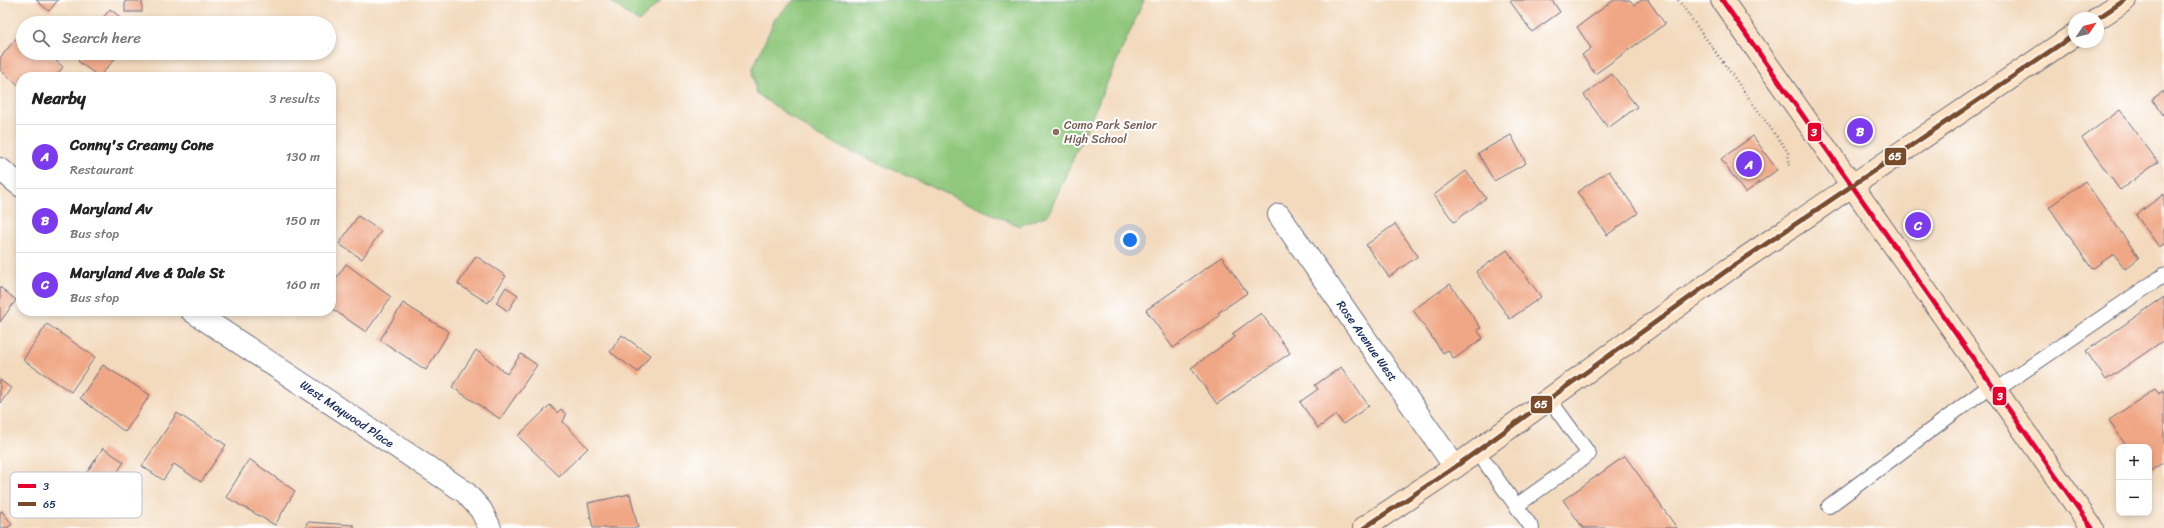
<!DOCTYPE html>
<meta charset="utf-8">
<style>
body{margin:0;font-family:Sriracha,sans-serif;background:#f2f2f2;color:#222}
.controls{position:absolute;right:12px;bottom:12px;display:grid;overflow:hidden;border-radius:8px;box-shadow:0 2px 6px #0003}
.controls button{width:36px;height:36px;display:grid;place-items:center;padding:0;border:0;border-bottom:1px solid #e0e0e0;background:#fff;color:#222;font:20px sans-serif}
.compass{position:absolute;left:2068px;top:12px;width:36px;height:36px;border-radius:50%;background:#fff;box-shadow:0 2px 6px #0003;rotate:55deg}
.you{position:absolute;left:1130px;top:240px;width:14px;height:14px;margin:-10px;border:3px solid #fff;border-radius:50%;background:#1a73e8;box-shadow:0 0 0 6px #1a73e833}
.badge{display:grid;place-items:center;width:26px;height:26px;border-radius:50%;background:#7c3aed;color:#fff;font-size:13px;font-weight:700}
.pin{position:absolute;translate:-50% -50%;border:2px solid #fff;box-shadow:0 1px 4px #0006}
.list{margin:0;padding:0;list-style:none}
h2{display:flex;justify-content:space-between;align-items:center;height:52px;margin:0;padding:0 16px;font-size:17px}
h2 small{font-size:13px;font-weight:400;color:#767676}
.list li{display:grid;grid-template-columns:26px 1fr auto;gap:12px;align-items:center;box-sizing:border-box;height:64px;padding:0 16px;border-top:1px solid #e0e0e0}
.list b{display:block;font-size:15px;white-space:nowrap}
.list p{margin:0;font-size:13px;white-space:nowrap;color:#767676}
.list em{font-size:13px;font-style:normal;color:#767676}
.icon{flex:none;width:22px;height:22px;fill:none;stroke:currentColor;stroke-width:2;stroke-linecap:round;stroke-linejoin:round}
.map{position:relative;flex:none;width:2164px;height:528px;overflow:hidden}
.search{position:absolute;background:#fff;box-shadow:0 2px 6px #0003;left:16px;top:16px;width:320px;height:44px;display:flex;align-items:center;gap:10px;box-sizing:border-box;padding:0 14px;border-radius:22px;color:#767676;font-size:15px}
.panel{position:absolute;background:#fff;box-shadow:0 2px 6px #0003;left:16px;top:72px;width:320px;height:244px;border-radius:16px}
.map>svg:first-child{display:block}
.green{fill:#8fc77b;stroke:#557b6c}
.building{fill:#f0a785}
.lines{fill:none;stroke-linecap:round;stroke-linejoin:round}
.lane-casing{stroke:#676b7f;stroke-width:16}
.street-casing{stroke:#676b7f;stroke-width:24}
.secondary-casing{stroke:#676b7f;stroke-width:24}
.path{stroke:#676b7f;stroke-width:2.5;stroke-dasharray:1 3;stroke-linecap:butt}
.lane{stroke:#fff;stroke-width:14}
.street{stroke:#fff;stroke-width:22}
.secondary{stroke:#fee4c6;stroke-width:22}
.bus-1-casing{stroke:#fff;stroke-width:8}
.bus-2-casing{stroke:#fff;stroke-width:8}
.bus-1{stroke:#e4002b;stroke-width:5}
.bus-2{stroke:#7a4b2a;stroke-width:5}
.education-dot{fill:#8d6e63;stroke:#fff;stroke-width:1.5}
.labels{text-anchor:middle;stroke-width:4;stroke-linejoin:round;paint-order:stroke}
.education-label{font-size:12px;fill:#785e54;stroke:#fff;text-anchor:start}
.street-label{font-size:12px;fill:#1b2f5e;stroke:#fff}
.key{fill:#fff;stroke:#bbc1cf;stroke-width:1}
.key-label{font-size:11px;fill:#1b2f5e}
.line-badge{stroke:#fff;stroke-width:1.5}
.badge-label{font-size:11px;text-anchor:middle;font-weight:bold;fill:#fff}
</style>
<div class="map">
<svg width="2164" height="528" viewBox="0 0 2164 528">
<rect width="100%" height="100%" fill="#fff"/>
<filter id="ink" filterUnits="userSpaceOnUse"><feTurbulence type="fractalNoise" baseFrequency=".025" numOctaves="2"/><feDisplacementMap in="SourceGraphic" scale="8" xChannelSelector="R" yChannelSelector="G"/><feConvolveMatrix kernelMatrix="1 2 1 2 8 2 1 2 1" color-interpolation-filters="sRGB"/></filter>
<filter id="wash" filterUnits="userSpaceOnUse"><feTurbulence type="fractalNoise" baseFrequency=".012" numOctaves="4" result="noise"/><feDisplacementMap in="SourceGraphic" scale="16" xChannelSelector="R" yChannelSelector="G"/><feGaussianBlur stdDeviation="0.9" result="paint"/><feColorMatrix in="noise" values="0 0 0 0 0 0 0 0 0 0 0 0 0 0 0 0 0 1.4 0 .05"/><feComposite in="paint" operator="in"/></filter>
<g filter="url(#wash)">
<rect width="100%" height="100%" fill="#f3dabd"/>
<g class="green">
<polygon points="608,0 661,0 639,22"/>
<polygon points="794,0 1144,0 1048,215 1019,226 818,136 756,93 753,68 775,19"/>
</g>
<g id="blocks">
<g class="building">
<polygon points="36,0 58,0 49,11"/>
<polygon points="1512,0 1552,0 1560,12 1532,32 1510,1"/>
<polygon points="1614,0 1630,0 1634,5 1642,0 1648,0 1665,24 1595,74 1582,55 1591,48 1577,27"/>
<rect x="125" y="1" width="17" height="11"/>
<polygon points="110,9 119,16 114,23 99,23"/>
<polygon points="23,30 23,53 47,53 63,67 55,77 21,77 21,87 0,70 0,58"/>
<polygon points="85,53 120,53 99,77 78,61"/>
<polygon points="1612,74 1637,107 1608,128 1584,95"/>
<polygon points="2164,91 2164,116 2152,99"/>
<polygon points="2120,110 2158,162 2120,190 2082,138"/>
<polygon points="1511,135 1526,163 1494,181 1478,153"/>
<polygon points="1753,136 1777,170 1745,193 1721,159"/>
<polygon points="1466,171 1486,198 1454,222 1434,195"/>
<polygon points="1609,171 1638,213 1607,235 1577,192"/>
<polygon points="2085,181 2139,258 2125,269 2114,254 2092,269 2049,207"/>
<polygon points="2164,194 2164,244 2159,247 2136,215"/>
<polygon points="358,216 381,231 362,259 339,244"/>
<polygon points="1395,224 1418,256 1389,277 1366,245"/>
<polygon points="1507,250 1541,297 1510,319 1476,272"/>
<polygon points="476,256 506,276 488,303 458,284"/>
<polygon points="1222,257 1247,293 1218,313 1220,315 1173,348 1146,310"/>
<polygon points="346,264 391,297 366,332 331,308 331,286"/>
<polygon points="1450,284 1481,328 1477,330 1483,338 1454,359 1448,350 1443,353 1413,310"/>
<polygon points="0,287 16,300 0,322"/>
<polygon points="506,287 518,295 508,311 496,303"/>
<polygon points="2164,297 2164,340 2106,380 2086,351"/>
<polygon points="403,303 449,332 426,370 380,340"/>
<polygon points="1261,313 1290,353 1217,404 1191,368 1235,337 1232,334"/>
<polygon points="47,324 95,357 71,392 23,360"/>
<polygon points="622,335 650,355 638,372 610,352"/>
<polygon points="476,350 507,374 521,354 537,365 500,419 452,387"/>
<polygon points="103,365 150,395 125,432 80,398"/>
<polygon points="1341,367 1369,406 1343,424 1336,415 1318,428 1300,402 1318,389 1315,385"/>
<polygon points="0,380 11,388 0,404"/>
<polygon points="2155,389 2159,394 2164,390 2164,462 2149,472 2149,447 2127,447 2109,420"/>
<polygon points="550,405 557,413 561,409 566,415 563,422 588,448 559,476 518,436"/>
<polygon points="177,413 226,445 201,482 174,464 163,480 142,466"/>
<polygon points="103,448 124,462 107,488 86,474"/>
<polygon points="1625,456 1677,528 1583,528 1563,500"/>
<polygon points="249,459 295,491 275,525 226,497"/>
<polygon points="630,494 638,528 593,528 588,503"/>
<polygon points="2,511 12,524 7,528 0,528 0,512"/>
<polygon points="307,522 354,525 354,528 306,528"/>
</g>
</g>
</g>
<g filter="url(#ink)">
<use href="#blocks" fill-opacity="0" stroke="#676b7f" stroke-width="1"/>
<g class="lines">
<defs>
<g id="lane">
<polyline points="1995,391 2164,275"/>
<polyline points="1477,451 1532,528"/>
<polyline points="1516,506 1589,454 1549,399"/>
<polyline points="1829,506 1991,385"/>
</g>
<g id="street">
<polyline points="0,169 21,186"/>
<polyline points="1279,215 1455,467"/>
<polyline points="192,311 465,492 481,510 490,528"/>
</g>
<g id="secondary">
<polyline points="1722,0 2092,528"/>
<polyline points="2098,18 2125,0"/>
<polyline points="1364,528 1455,467 1729,269 2074,35"/>
</g>
</defs>
<use href="#lane" class="lane-casing"/>
<use href="#street" class="street-casing"/>
<use href="#secondary" class="secondary-casing"/>
<polyline class="path" points="1678,0 1788,152 1790,168"/>
<use href="#lane" class="lane"/>
<use href="#street" class="street"/>
<use href="#secondary" class="secondary"/>
<defs>
<polyline id="bus-1" points="1722,0 2092,528"/>
<g id="bus-2">
<polyline points="2098,18 2125,0"/>
<polyline points="1364,528 1455,467 1729,269 2074,35"/>
</g>
</defs>
<use href="#bus-1" class="bus-1-casing"/>
<use href="#bus-2" class="bus-2-casing"/>
<use href="#bus-1" class="bus-1"/>
<use href="#bus-2" class="bus-2"/>
</g>
</g>
<circle class="education-dot" cx="1056" cy="132" r="4"/>
<g class="labels">
<g class="education-label">
<text x="1064" y="129">Como Park Senior<tspan x="1064" dy="14">High School</tspan></text>
</g>
<g class="street-label">
<text transform="translate(1367 341) rotate(55)" y="4">Rose Avenue West</text>
<text transform="translate(347 414) rotate(34)" y="4">West Maywood Place</text>
</g>
</g>
<rect x="10" y="472" width="132" height="46" rx="6" class="key"/>
<rect x="18" y="484" width="18" height="4" fill="#e4002b"/>
<rect x="18" y="502" width="18" height="4" fill="#7a4b2a"/>
<g class="key-label">
<text x="43" y="490">3</text>
<text x="43" y="508">65</text>
</g>
<g class="line-badge">
<rect x="1807" y="122" width="15" height="20" rx="4" fill="#e4002b"/>
<rect x="1884" y="147" width="23" height="19" rx="4" fill="#7a4b2a"/>
<rect x="1992" y="386" width="15" height="20" rx="4" fill="#e4002b"/>
<rect x="1530" y="395" width="23" height="19" rx="4" fill="#7a4b2a"/>
</g>
<g class="badge-label">
<text x="1814" y="136">3</text>
<text x="1895" y="160">65</text>
<text x="2000" y="400">3</text>
<text x="1541" y="408">65</text>
</g>
</svg>
<div class="controls">
<button>+</button>
<button>−</button>
</div>
<svg class="compass" viewBox="-18 -18 36 36"><path d="M0-13l5 13h-10z" fill="#e53935"/><path d="M0 13l5-13h-10z" fill="#767676"/></svg>
<div class="you"></div>
<div class="pin badge" style="left:1749px;top:164px">A</div>
<div class="pin badge" style="left:1860px;top:131px">B</div>
<div class="pin badge" style="left:1918px;top:225px">C</div>
<div class="search"><svg class="icon" aria-label="search" viewBox="0 0 24 24"><circle cx="10" cy="10" r="6"/><path d="M15 15l6 6"/></svg>Search here</div>
<section class="panel">
<h2>Nearby<small>3 results</small></h2>
<ul class="list">
<li><span class="badge">A</span><div><b>Conny's Creamy Cone</b><p>Restaurant</p></div><em>130 m</em></li>
<li><span class="badge">B</span><div><b>Maryland Av</b><p>Bus stop</p></div><em>150 m</em></li>
<li><span class="badge">C</span><div><b>Maryland Ave &amp; Dale St</b><p>Bus stop</p></div><em>160 m</em></li>
</ul>
</section>
</div>
